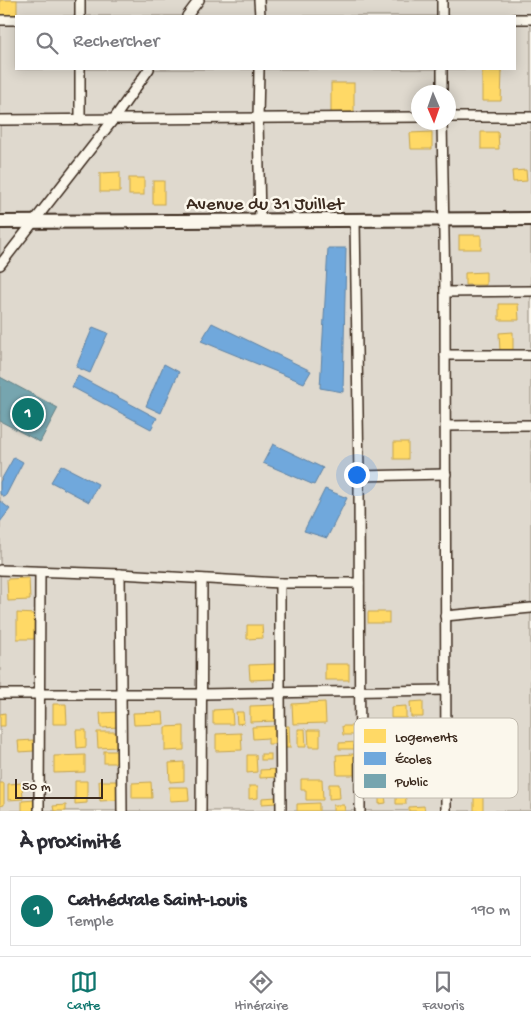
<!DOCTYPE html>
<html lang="fr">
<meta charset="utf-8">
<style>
body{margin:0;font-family:"Gochi Hand",sans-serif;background:#f7f7f7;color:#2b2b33}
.compass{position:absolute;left:411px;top:85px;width:45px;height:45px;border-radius:50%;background:#fff;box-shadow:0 2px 12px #0003;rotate:178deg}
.scale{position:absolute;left:15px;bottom:12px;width:88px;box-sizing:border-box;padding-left:5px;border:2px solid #3b2a1e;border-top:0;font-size:14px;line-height:18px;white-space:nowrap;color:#3b2a1e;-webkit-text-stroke:4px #fbf7ec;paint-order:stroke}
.you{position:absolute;left:356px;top:474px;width:18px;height:18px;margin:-12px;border:4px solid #fff;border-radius:50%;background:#1a73e8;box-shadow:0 0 0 8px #1a73e833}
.badge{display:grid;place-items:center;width:32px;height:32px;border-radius:50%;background:#0f766e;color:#fff;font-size:16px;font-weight:700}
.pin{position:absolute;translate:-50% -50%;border:2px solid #fff;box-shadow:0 1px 5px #0006}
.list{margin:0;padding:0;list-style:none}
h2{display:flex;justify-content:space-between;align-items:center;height:65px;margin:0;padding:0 20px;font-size:21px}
h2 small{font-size:16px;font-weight:400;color:#7c7c81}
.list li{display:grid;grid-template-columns:32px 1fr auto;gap:15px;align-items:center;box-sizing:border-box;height:70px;margin:0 10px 10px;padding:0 10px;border:1px solid #e1e1e2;border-radius:0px}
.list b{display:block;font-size:19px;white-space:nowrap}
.list p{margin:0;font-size:16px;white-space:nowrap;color:#7c7c81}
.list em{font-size:16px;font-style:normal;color:#7c7c81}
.icon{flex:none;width:28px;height:28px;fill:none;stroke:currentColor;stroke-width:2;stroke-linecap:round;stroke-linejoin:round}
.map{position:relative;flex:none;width:531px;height:811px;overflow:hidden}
.search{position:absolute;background:#fff;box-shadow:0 2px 12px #0003;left:15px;right:15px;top:15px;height:55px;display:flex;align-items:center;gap:12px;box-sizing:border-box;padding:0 18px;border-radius:0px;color:#7c7c81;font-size:19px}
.sheet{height:145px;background:#fff}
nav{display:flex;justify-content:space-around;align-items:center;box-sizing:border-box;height:70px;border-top:1px solid #e1e1e2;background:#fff;font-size:14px;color:#7c7c81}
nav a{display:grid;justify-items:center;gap:2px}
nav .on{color:#0f766e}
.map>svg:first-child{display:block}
.green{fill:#dfd9ce;stroke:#8d8276;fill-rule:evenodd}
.homes{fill:#ffd966;stroke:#c4a450}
.schools{fill:#6fa8dc;stroke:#5f82a3}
.public{fill:#76a5af;stroke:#648084}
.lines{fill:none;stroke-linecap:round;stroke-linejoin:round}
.street-casing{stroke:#3b2a1e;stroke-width:12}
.secondary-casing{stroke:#3b2a1e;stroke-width:16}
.street{stroke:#fbf7ec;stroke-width:9}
.secondary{stroke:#fbf7ec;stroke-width:12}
.labels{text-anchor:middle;stroke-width:5;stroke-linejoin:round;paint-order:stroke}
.street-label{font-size:19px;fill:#3b2a1e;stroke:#fbf7ec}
.key{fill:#fbf7ec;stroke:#c1baae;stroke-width:1}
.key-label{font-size:14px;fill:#3b2a1e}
</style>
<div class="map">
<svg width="531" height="811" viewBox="0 0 531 811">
<rect width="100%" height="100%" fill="#fbf7ec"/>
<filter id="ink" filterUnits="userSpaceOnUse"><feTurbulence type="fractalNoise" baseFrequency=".02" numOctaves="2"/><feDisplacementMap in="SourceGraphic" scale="10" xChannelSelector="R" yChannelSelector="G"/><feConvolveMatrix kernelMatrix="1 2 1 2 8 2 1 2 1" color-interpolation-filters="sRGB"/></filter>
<g filter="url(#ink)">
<path class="green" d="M0,0H531V811H0ZM16,16H515V69H16ZM418,92H448V122H418Z"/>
<g class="homes">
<rect x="0" y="0" width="17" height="16"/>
<polygon points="482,71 502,71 501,101 482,101"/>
<rect x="331" y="83" width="23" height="30"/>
<polygon points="432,132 432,149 411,149 410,133"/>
<polygon points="481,132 498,132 499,149 481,149"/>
<polygon points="526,170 527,181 513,182 512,171"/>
<polygon points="120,172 120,192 100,192 100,173"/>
<rect x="129" y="178" width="15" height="17"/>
<rect x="153" y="181" width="11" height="23"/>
<rect x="459" y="235" width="22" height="14"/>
<polygon points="486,272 486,285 465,285 465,273"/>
<polygon points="499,304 518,304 519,320 499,320"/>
<polygon points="513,332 513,350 500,351 499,333"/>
<rect x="394" y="442" width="14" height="17"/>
<polygon points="29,578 30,600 8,601 7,579"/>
<rect x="368" y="612" width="21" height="11"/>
<polygon points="17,613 35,614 35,639 17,639"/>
<polygon points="247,625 262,625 263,638 247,639"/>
<polygon points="275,664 275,679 250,680 249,665"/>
<rect x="325" y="664" width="24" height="16"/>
<polygon points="423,701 423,717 411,717 410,702"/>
<polygon points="325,702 326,723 293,724 292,704"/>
<polygon points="53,704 66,704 67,724 53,724"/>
<polygon points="276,705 277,721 250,722 250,706"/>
<polygon points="406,706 406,718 391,718 391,707"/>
<polygon points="232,709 233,724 213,724 213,710"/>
<polygon points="119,712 119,727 101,728 100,713"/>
<polygon points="163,712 164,724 134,725 133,713"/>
<polygon points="236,712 243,712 244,723 237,724"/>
<polygon points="5,713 5,726 0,726 0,714"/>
<polygon points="184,726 184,750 165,751 165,727"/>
<polygon points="277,726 278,744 268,744 268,738 253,739 252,727"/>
<polygon points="283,726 289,726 290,748 284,748"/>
<polygon points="342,726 355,726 355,735 343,735"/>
<polygon points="298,729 305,729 306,747 298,747"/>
<polygon points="76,730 86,730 86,747 77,748"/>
<polygon points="308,730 320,730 320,747 309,747"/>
<polygon points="97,732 118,732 118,747 98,748"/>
<polygon points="241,733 242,750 216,751 216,734"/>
<polygon points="33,740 34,751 19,752 18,741"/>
<polygon points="358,742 358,749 339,749 339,743"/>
<rect x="104" y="751" width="15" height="12"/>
<rect x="261" y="754" width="10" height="6"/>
<polygon points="354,754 354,775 337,775 336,755"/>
<polygon points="85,755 85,772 54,773 54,756"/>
<polygon points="247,755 256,755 257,772 247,773"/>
<polygon points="184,762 184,781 170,782 169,763"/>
<polygon points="279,769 279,777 260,778 260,770"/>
<polygon points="301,779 322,779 323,800 306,800 306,790 301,790"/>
<polygon points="75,781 87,781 87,803 75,804"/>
<polygon points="99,781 118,781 118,800 100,801"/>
<polygon points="151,782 152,798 132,798 132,783"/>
<polygon points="405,782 406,804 396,804 396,783"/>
<polygon points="0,783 4,783 4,805 0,806"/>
<polygon points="22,783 23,799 8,800 8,784"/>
<polygon points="474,783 483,784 483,811 474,811"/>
<polygon points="329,784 339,784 340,798 329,799"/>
<polygon points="249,786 258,786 258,798 249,799"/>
<polygon points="169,787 188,787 189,800 170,801"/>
<polygon points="379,795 385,795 386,803 379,804"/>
<polygon points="277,797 277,803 262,804 262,798"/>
<polygon points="35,800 35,811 22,811 22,801"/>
<polygon points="319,803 319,811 297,811 297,804"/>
<polygon points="66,805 66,811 54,811 53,806"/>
<polygon points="333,805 344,805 345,811 333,811"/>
<polygon points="424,806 425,811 409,811 409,807"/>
</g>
<g class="schools">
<polygon points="328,248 346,248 343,392 320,388"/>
<polygon points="212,323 311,371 304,383 201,341"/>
<polygon points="93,327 108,333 90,373 76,367"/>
<polygon points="164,364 179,372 161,413 146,406"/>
<polygon points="78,376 157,418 151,429 72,387"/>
<polygon points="273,444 323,468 314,485 263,463"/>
<polygon points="14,457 23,462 5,497 0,494 0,482"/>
<polygon points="61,465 98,484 89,502 51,482"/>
<polygon points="325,489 347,498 327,538 304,531"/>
<polygon points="0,501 10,509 0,522"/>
</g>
<polygon class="public" points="0,377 58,408 40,442 0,421"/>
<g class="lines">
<defs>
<g id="street">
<polyline points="80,0 80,16"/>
<polyline points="259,0 260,16"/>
<polyline points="442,0 442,16"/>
<polyline points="187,16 199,0"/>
<polyline points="515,19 531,19"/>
<polyline points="0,20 16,20"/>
<polyline points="80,69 80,120"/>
<polyline points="259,69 258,119 260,221"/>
<polyline points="442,69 442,92"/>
<polyline points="448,117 531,117"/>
<polyline points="0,120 418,117"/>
<polyline points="442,122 445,292 446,811"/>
<polyline points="355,220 359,476 360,811"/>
<polyline points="0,265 113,120 149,69"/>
<polyline points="445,292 531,291"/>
<polyline points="445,355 531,355"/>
<polyline points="445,426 531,425"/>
<polyline points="359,476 446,474"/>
<polyline points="0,570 120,574 280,583 359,583"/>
<polyline points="120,574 122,811"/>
<polyline points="280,583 280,692 281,811"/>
<polyline points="445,616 531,608"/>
<polyline points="0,694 202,694 446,690"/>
<polyline points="39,811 40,572"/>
<polyline points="201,811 202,579"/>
</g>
<polyline id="secondary" points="0,222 531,219"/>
</defs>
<use href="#street" class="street-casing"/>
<use href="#secondary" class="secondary-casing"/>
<use href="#street" class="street"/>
<use href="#secondary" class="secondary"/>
</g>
</g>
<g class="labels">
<g class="street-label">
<text x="265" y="209">Avenue du 31 Juillet</text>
</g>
</g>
<rect x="354" y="718" width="164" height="80" rx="8" class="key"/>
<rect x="364" y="729" width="22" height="14" fill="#ffd966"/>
<rect x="364" y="752" width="22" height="13" fill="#6fa8dc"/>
<rect x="364" y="774" width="22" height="14" fill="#76a5af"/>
<g class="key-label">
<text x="395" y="741">Logements</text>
<text x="395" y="763">Écoles</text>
<text x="395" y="786">Public</text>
</g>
</svg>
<svg class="compass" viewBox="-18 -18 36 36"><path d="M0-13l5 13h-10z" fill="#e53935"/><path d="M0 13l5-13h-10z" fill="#7c7c81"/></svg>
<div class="scale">50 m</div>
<div class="you"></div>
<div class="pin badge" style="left:28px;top:414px">1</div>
<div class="search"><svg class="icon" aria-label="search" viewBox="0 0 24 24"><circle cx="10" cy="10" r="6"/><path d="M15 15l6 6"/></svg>Rechercher</div>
</div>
<section class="sheet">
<h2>À proximité<small></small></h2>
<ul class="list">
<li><span class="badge">1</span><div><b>Cathédrale Saint-Louis</b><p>Temple</p></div><em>190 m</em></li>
</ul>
</section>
<nav>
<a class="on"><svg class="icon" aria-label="map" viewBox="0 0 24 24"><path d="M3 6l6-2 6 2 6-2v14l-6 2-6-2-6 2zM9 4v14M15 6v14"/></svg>Carte</a>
<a><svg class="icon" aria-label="directions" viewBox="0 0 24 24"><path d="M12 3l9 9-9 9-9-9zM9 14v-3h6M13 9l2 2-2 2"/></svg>Itinéraire</a>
<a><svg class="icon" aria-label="saved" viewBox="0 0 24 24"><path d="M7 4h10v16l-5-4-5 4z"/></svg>Favoris</a>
</nav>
